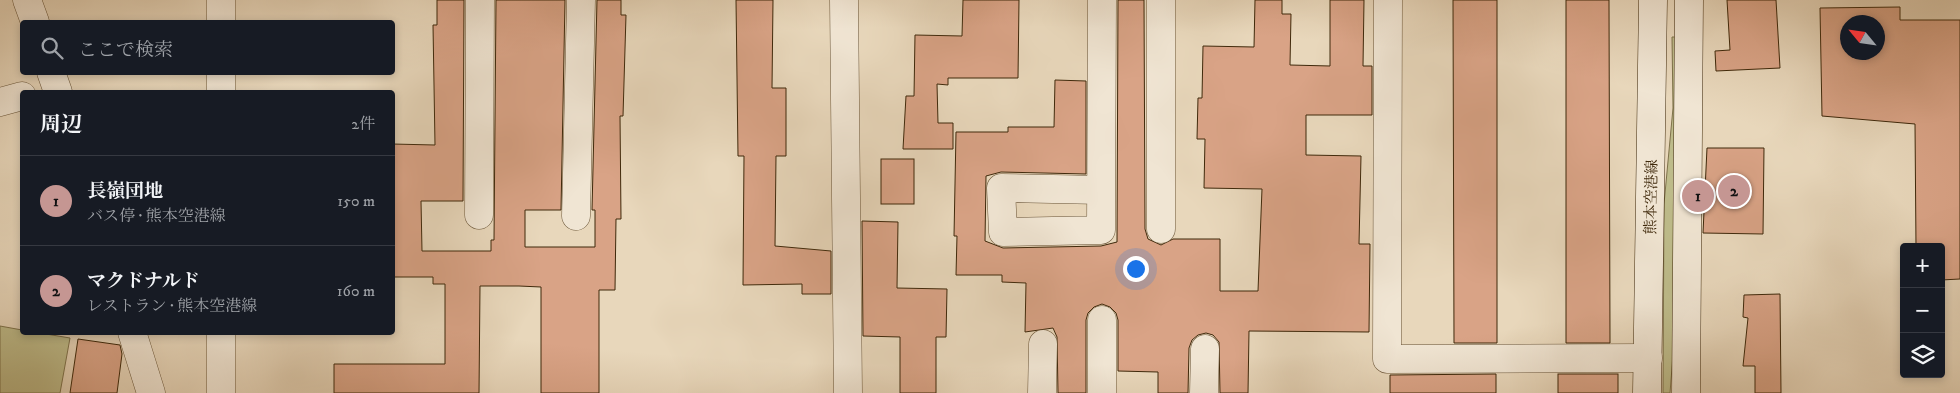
<!DOCTYPE html>
<html lang="ja">
<meta charset="utf-8">
<style>
body{margin:0;font-family:"IM FELL DW Pica","Noto Serif JP",serif;background:#20242c;color:#f1f3f6}
.controls{position:absolute;right:15px;bottom:15px;display:grid;overflow:hidden;border-radius:5px;box-shadow:0 2px 8px #0003}
.controls button{width:45px;height:45px;display:grid;place-items:center;padding:0;border:0;border-bottom:1px solid #363941;background:#171b24;color:#f1f3f6;font:25px sans-serif}
.compass{position:absolute;left:1840px;top:15px;width:45px;height:45px;border-radius:50%;background:#171b24;box-shadow:0 2px 8px #0003;rotate:299deg}
.you{position:absolute;left:1135px;top:268px;width:18px;height:18px;margin:-12px;border:4px solid #fff;border-radius:50%;background:#1a73e8;box-shadow:0 0 0 8px #1a73e833}
.badge{display:grid;place-items:center;width:32px;height:32px;border-radius:50%;background:#c59692;color:#111;font-size:16px;font-weight:700}
.pin{position:absolute;translate:-50% -50%;border:2px solid #fff;box-shadow:0 1px 5px #0006}
.list{margin:0;padding:0;list-style:none}
h2{display:flex;justify-content:space-between;align-items:center;height:65px;margin:0;padding:0 20px;font-size:21px}
h2 small{font-size:16px;font-weight:400;color:#9ea1a6}
.list li{display:grid;grid-template-columns:32px 1fr auto;gap:15px;align-items:center;box-sizing:border-box;height:90px;padding:0 20px;border-top:1px solid #363941}
.list b{display:block;font-size:19px;white-space:nowrap}
.list p{margin:0;font-size:16px;white-space:nowrap;color:#9ea1a6}
.list em{font-size:16px;font-style:normal;color:#9ea1a6}
.icon{flex:none;width:28px;height:28px;fill:none;stroke:currentColor;stroke-width:2;stroke-linecap:round;stroke-linejoin:round}
.map{position:relative;flex:none;width:1960px;height:393px;overflow:hidden}
.search{position:absolute;background:#171b24;box-shadow:0 2px 8px #0003;left:20px;top:20px;width:375px;height:55px;display:flex;align-items:center;gap:12px;box-sizing:border-box;padding:0 18px;border-radius:5px;color:#9ea1a6;font-size:19px}
.panel{position:absolute;background:#171b24;box-shadow:0 2px 8px #0003;left:20px;top:90px;width:375px;height:245px;border-radius:5px}
.map>svg:first-child{display:block}
.green{fill:#bebc8b;stroke:#7e724b}
.building{fill:#d9a386;stroke:#3f290b;fill-rule:evenodd}
.lines{fill:none;stroke-linecap:round;stroke-linejoin:round}
.minor-casing{stroke:#695437;stroke-width:29}
.tertiary-casing{stroke:#695437;stroke-width:29}
.secondary-casing{stroke:#3f290b;stroke-width:29}
.minor{stroke:#f0e5d3;stroke-width:28}
.tertiary{stroke:#f0e5d3;stroke-width:28}
.secondary{stroke:#f0e5d3;stroke-width:28}
.labels{text-anchor:middle;stroke-width:5;stroke-linejoin:round;paint-order:stroke}
.street-label{font-size:15px;fill:#3f290b;stroke:#f0e5d3}
</style>
<div class="map">
<svg width="1960" height="393" viewBox="0 0 1960 393">
<rect width="100%" height="100%" fill="#e8d7bb"/>
<filter id="stains"><feTurbulence type="fractalNoise" baseFrequency=".004" numOctaves="4"/><feColorMatrix values="0 0 0 0 .2 0 0 0 0 .09 0 0 0 0 .02 0 0 0 .5 -.17"/></filter>
<radialGradient id="worn" r=".72"><stop offset=".6" stop-color="#630" stop-opacity="0"/><stop offset="1" stop-color="#630" stop-opacity=".3"/></radialGradient>
<g class="green">
<polygon points="1672,37 1677,37 1674,342 1670,393 1663,393 1664,204 1673,108"/>
<polygon points="0,326 22,330 22,332 40,333 70,338 60,393 0,393"/>
</g>
<g class="building">
<polygon points="437,0 464,0 463,201 421,201 422,251 491,251 491,240 494,240 496,0 565,0 561,210 525,210 525,247 595,247 595,210 592,210 597,0 621,0 621,15 626,15 623,116 620,116 621,219 616,219 615,290 599,290 599,393 541,393 541,287 519,286 480,286 479,393 334,393 334,364 445,364 445,284 433,284 433,277 392,277 392,144 435,145 433,25 437,25"/>
<polygon points="736,0 773,0 772,88 786,88 786,156 776,156 775,246 831,251 831,294 802,294 802,284 743,285 744,156 738,156"/>
<polygon points="963,0 1019,0 1018,78 948,78 948,85 937,84 938,123 953,123 953,149 903,149 906,96 914,96 915,35 962,36"/>
<polygon points="1118,0 1144,0 1145,229 1148,239 1161,245 1173,239 1220,239 1220,291 1258,291 1262,189 1204,188 1205,139 1197,139 1198,98 1202,98 1203,46 1254,47 1255,0 1282,0 1282,14 1291,14 1290,65 1330,66 1330,0 1364,0 1363,66 1372,66 1372,115 1306,115 1306,155 1361,156 1359,244 1370,244 1369,332 1249,331 1248,393 1220,393 1219,342 1213,335 1206,333 1198,335 1192,340 1189,348 1188,393 1158,393 1158,372 1118,371 1118,320 1116,313 1110,307 1102,304 1094,307 1088,313 1086,320 1086,393 1058,393 1057,337 1053,328 1025,332 1026,283 1002,282 1002,275 956,275 957,236 954,236 956,132 1008,132 1008,127 1054,127 1055,80 1086,81 1086,174 1001,172 986,176 985,241 1003,248 1101,246 1117,242"/>
<polygon points="1453,0 1497,0 1497,343 1454,343"/>
<polygon points="1566,0 1609,0 1610,343 1566,343"/>
<polygon points="1727,0 1776,0 1780,68 1716,71 1715,51 1730,50"/>
<path d="M1900,7V20H1960V279L1941,280V247H1916L1915,124L1822,116L1820,8ZM1848,22H1878V52H1848Z"/>
<polygon points="1707,148 1764,148 1763,234 1703,233"/>
<rect x="881" y="159" width="33" height="45"/>
<polygon points="862,221 898,222 897,288 947,289 946,337 936,337 936,393 900,393 900,337 863,336"/>
<polygon points="1780,294 1781,393 1755,393 1755,366 1743,366 1748,318 1743,317 1744,295"/>
<polygon points="78,339 120,345 122,354 117,393 70,393"/>
<polygon points="1496,374 1496,393 1390,393 1390,375"/>
<rect x="1558" y="374" width="60" height="19"/>
</g>
<g class="lines">
<defs>
<g id="minor">
<polyline points="27,0 35,22"/>
<polyline points="844,0 848,393"/>
<polyline points="1388,0 1387,359 1648,358"/>
<polyline points="51,72 58,92"/>
<polyline points="0,102 22,96"/>
<polyline points="1101,190 1001,188 1003,232 1101,230 1102,0"/>
<polyline points="479,215 480,0"/>
<polyline points="576,216 581,0"/>
<polyline points="1161,229 1161,0"/>
<polyline points="1102,320 1102,393"/>
<polyline points="132,332 151,393"/>
<polyline points="1042,393 1043,344"/>
<polyline points="1204,393 1205,349"/>
</g>
<g id="tertiary">
<polyline points="221,22 221,0"/>
<polyline points="221,92 221,72"/>
<polyline points="221,393 221,332"/>
</g>
<g id="secondary">
<polyline points="1647,393 1653,0"/>
<polyline points="1686,393 1689,0"/>
</g>
</defs>
<use href="#minor" class="minor-casing"/>
<use href="#tertiary" class="tertiary-casing"/>
<use href="#secondary" class="secondary-casing"/>
<use href="#minor" class="minor"/>
<use href="#tertiary" class="tertiary"/>
<use href="#secondary" class="secondary"/>
</g>
<g class="labels">
<g class="street-label">
<text transform="translate(1651 197) rotate(-89)" y="5">熊本空港線</text>
</g>
</g>
<rect width="100%" height="100%" filter="url(#stains)"/>
<rect width="100%" height="100%" fill="url(#worn)"/>
</svg>
<div class="controls">
<button>+</button>
<button>−</button>
<button><svg class="icon" aria-label="layers" viewBox="0 0 24 24"><path d="M12 4l9 5-9 5-9-5zM3 14l9 5 9-5"/></svg></button>
</div>
<svg class="compass" viewBox="-18 -18 36 36"><path d="M0-13l5 13h-10z" fill="#e53935"/><path d="M0 13l5-13h-10z" fill="#9ea1a6"/></svg>
<div class="you"></div>
<div class="pin badge" style="left:1698px;top:196px">1</div>
<div class="pin badge" style="left:1734px;top:191px">2</div>
<div class="search"><svg class="icon" aria-label="search" viewBox="0 0 24 24"><circle cx="10" cy="10" r="6"/><path d="M15 15l6 6"/></svg>ここで検索</div>
<section class="panel">
<h2>周辺<small>2件</small></h2>
<ul class="list">
<li><span class="badge">1</span><div><b>長嶺団地</b><p>バス停 · 熊本空港線</p></div><em>150 m</em></li>
<li><span class="badge">2</span><div><b>マクドナルド</b><p>レストラン · 熊本空港線</p></div><em>160 m</em></li>
</ul>
</section>
</div>
